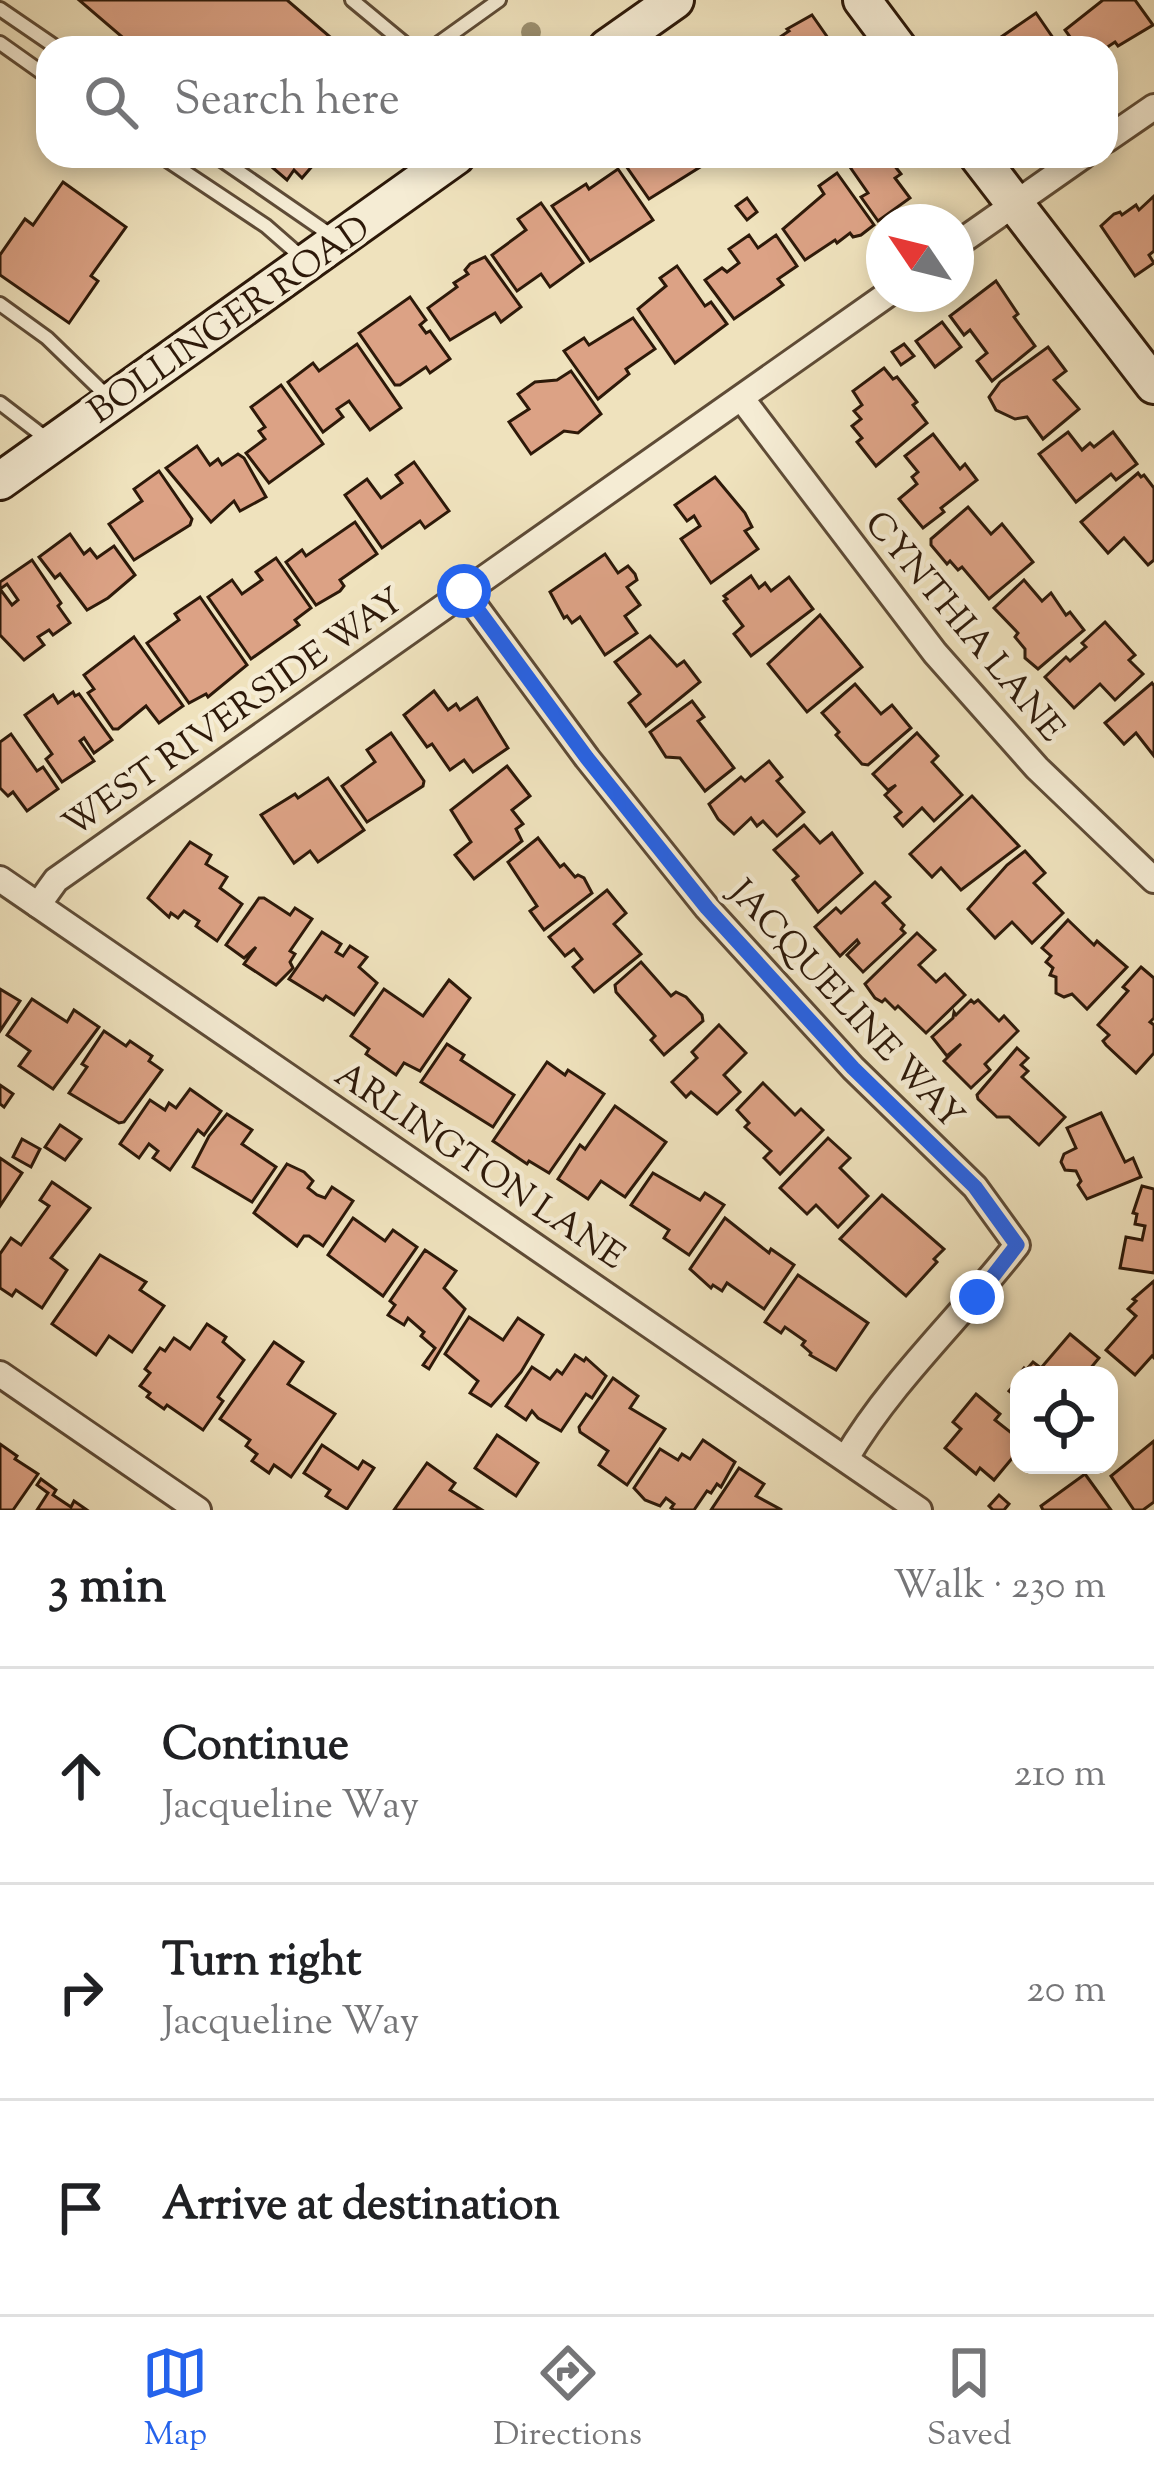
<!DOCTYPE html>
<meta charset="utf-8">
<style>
body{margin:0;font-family:"Sorts Mill Goudy",serif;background:#f6f6f6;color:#202124}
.controls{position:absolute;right:36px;bottom:36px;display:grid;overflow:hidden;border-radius:24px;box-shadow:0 6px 18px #0003}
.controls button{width:108px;height:108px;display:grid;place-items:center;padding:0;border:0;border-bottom:3px solid #e0e0e0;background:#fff;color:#202124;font:60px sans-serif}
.compass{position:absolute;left:866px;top:204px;width:108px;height:108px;border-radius:50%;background:#fff;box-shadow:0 6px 18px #0003;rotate:305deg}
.stop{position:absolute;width:36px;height:36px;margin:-27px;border:9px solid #2563eb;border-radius:50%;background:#fff}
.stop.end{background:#2563eb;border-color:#fff;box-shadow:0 3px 12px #0008}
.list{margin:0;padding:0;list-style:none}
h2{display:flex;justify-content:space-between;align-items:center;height:156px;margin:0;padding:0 48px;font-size:51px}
h2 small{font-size:39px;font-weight:400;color:#757577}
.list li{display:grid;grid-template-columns:78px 1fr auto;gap:36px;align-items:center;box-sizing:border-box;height:216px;padding:0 48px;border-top:3px solid #e0e0e0}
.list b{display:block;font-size:45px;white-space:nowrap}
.list p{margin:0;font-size:39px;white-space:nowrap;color:#757577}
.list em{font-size:39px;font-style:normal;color:#757577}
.icon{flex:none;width:66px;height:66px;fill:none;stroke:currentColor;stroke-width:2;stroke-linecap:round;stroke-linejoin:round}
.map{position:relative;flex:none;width:1154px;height:1510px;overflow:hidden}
.search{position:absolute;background:#fff;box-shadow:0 6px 18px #0003;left:36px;right:36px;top:36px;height:132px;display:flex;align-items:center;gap:30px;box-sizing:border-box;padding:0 42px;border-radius:36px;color:#757577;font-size:45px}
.sheet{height:804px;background:#fff}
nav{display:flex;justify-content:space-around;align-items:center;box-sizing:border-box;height:168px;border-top:3px solid #e0e0e0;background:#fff;font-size:33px;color:#757577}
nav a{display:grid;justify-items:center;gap:6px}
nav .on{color:#2563eb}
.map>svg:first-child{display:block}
.building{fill:#dca285;stroke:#2d1909;stroke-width:3;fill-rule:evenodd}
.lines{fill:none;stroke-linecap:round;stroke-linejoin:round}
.lane-casing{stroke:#5e4b36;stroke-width:18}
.street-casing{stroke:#5e4b36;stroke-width:30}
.secondary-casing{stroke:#2d1909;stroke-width:42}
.lane{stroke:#f5ecd4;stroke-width:12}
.street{stroke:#f5ecd4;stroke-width:24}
.secondary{stroke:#f5ecd4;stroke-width:36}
.tree{fill:#9c9070}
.route{stroke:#2563eb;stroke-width:15}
.labels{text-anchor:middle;stroke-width:9;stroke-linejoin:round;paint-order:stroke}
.street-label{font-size:36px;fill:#2d1909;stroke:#f5ecd4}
</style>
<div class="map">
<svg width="1154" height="1510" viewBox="0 0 1154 1510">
<rect width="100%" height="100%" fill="#efe2bd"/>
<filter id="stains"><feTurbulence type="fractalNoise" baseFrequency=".00167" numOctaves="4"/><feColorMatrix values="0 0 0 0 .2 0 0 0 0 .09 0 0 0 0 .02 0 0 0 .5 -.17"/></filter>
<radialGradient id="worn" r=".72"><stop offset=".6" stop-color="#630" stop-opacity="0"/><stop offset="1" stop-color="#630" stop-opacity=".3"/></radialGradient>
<g class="building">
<polygon points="79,0 287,0 343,48 135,48"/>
<polygon points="1103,0 1135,0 1153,25 1118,46 1115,42 1106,48 1078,48 1065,30"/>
<polygon points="1036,13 1060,48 985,48"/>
<polygon points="812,15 835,48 782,48 786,45 780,37 789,31 787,29"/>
<polygon points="259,156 321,156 302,178 294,170 287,180"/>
<polygon points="630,156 706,156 707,158 703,161 705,164 649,199 624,163"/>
<polygon points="908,156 894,165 901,174 895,178 910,198 878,221 861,197 868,193 843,157"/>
<polygon points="618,169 653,220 590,261 552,206 586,184 589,189"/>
<polygon points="837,173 874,225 861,235 853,237 850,233 837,243 835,240 805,260 783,229 824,194 819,186"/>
<polygon points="63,182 126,227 91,276 98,281 69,323 0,275 0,255 25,219 33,225"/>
<polygon points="1154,196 1154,251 1149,255 1154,263 1135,276 1101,226 1114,214 1120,212 1122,215 1136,205 1139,210"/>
<polygon points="747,198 757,212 747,220 736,206"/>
<polygon points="541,203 583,263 550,287 541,274 517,291 492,255 526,230 518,219"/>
<polygon points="749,235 758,248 776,235 797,266 778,279 783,285 734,319 705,280 722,268 727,272 739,263 729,249"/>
<polygon points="485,257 521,307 501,322 495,313 450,340 428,308 457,287 454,283 468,274 465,270 470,264"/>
<polygon points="677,266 705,306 711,302 727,324 675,363 638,309 666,286 660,278"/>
<polygon points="996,281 1018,314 1014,317 1035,346 992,381 977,361 987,353 970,330 964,335 950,316"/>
<polygon points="410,297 426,320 420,325 426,333 430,331 450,359 430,373 426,367 400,385 395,385 359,333"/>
<polygon points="633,318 655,349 626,369 629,374 598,399 564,351 584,338 589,345"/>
<polygon points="942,322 961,347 935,367 916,341"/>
<polygon points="357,344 401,408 370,430 349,401 337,409 343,417 323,432 288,382 313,363 319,371"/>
<polygon points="904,344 914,356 901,365 892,352"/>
<polygon points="1048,347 1066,371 1054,380 1079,409 1043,439 1027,417 1015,419 996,410 989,397 1000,382"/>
<polygon points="884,368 893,379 897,377 917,402 913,405 927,423 876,466 857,442 862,438 852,426 861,419 854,411 862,405 853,391"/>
<polygon points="571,371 601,414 578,433 564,431 531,454 509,422 529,409 518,394 535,382 557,380"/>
<polygon points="281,385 323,444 269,483 246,453 265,439 259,431 265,427 251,407"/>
<polygon points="1068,432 1082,450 1090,443 1094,447 1113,432 1137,464 1116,480 1111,474 1076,502 1039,454"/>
<polygon points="933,434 960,469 965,464 977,480 941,508 944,512 923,528 899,499 917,484 912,477 918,472 905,456"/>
<polygon points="197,446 210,465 218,459 222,465 238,454 244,458 266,497 240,511 234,501 211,522 166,468"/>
<polygon points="414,462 449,511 425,528 420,521 382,548 345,495 367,479 381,498 402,483 396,475"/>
<polygon points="159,471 192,519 190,525 134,560 109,524 142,501 134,489"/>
<polygon points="1138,473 1141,477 1144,475 1154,488 1154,560 1148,565 1124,538 1108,553 1081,522"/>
<polygon points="715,477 745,513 752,527 745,531 758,549 711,583 681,539 700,526 694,516 687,521 675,505"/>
<polygon points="968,507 991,534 1002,524 1033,562 989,599 962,567 958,570 950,561 947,564 931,545 931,539"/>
<polygon points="355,522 377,554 340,580 344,586 340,591 316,605 286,562 302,550 306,556"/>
<polygon points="70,534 84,554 90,549 97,558 114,546 135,575 108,598 87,610 60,574 55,578 39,557"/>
<polygon points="605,554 618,573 628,566 635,574 637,580 627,587 640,605 625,616 637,633 605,655 580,617 572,623 567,616 564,618 550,592"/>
<polygon points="276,558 311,608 295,620 299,625 251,659 208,597 232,580 242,594 262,580 256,572"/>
<path d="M32,560L61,603L58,606L70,623L53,635L49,630L38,637L44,645L24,660L0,635V582ZM7,584L18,600L12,605L0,589Z"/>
<polygon points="751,576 759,588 765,583 771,591 789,577 813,609 751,656 734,634 743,626 724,601 727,599 724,596"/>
<polygon points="1024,580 1042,601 1051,593 1066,615 1070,612 1084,630 1038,669 1025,658 1025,649 1015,637 1018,633 994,608"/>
<polygon points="200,597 247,665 208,697 206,694 189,703 147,643 179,620 175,614"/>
<polygon points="820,615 862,667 807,712 768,664"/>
<polygon points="1105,622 1135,655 1129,660 1143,674 1115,700 1100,684 1074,708 1045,677 1066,657 1070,661 1086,647 1082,643"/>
<polygon points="650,636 677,666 684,661 700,682 646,726 629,703 640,694 615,662"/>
<polygon points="134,637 183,706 159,723 146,706 118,729 113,729 88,693 94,689 84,675"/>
<polygon points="1152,683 1154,686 1154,756 1136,733 1124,744 1105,723"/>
<polygon points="855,684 881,714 892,705 911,728 868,765 862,764 836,735 839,732 822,713"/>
<polygon points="434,691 448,710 456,704 460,710 477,698 508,748 473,772 464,760 450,770 432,744 427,747 404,715"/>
<polygon points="73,692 75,696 79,694 112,740 94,753 84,738 80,741 94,761 62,782 46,759 52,754 25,715 53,695 58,703"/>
<polygon points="692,701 704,717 698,721 734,768 705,791 680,758 666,757 650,732"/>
<polygon points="391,733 424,781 423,786 367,822 342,786 375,762 367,750"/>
<polygon points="917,733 938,756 932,762 962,795 934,821 922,808 903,826 895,817 901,812 885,795 896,785 888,790 873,774"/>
<polygon points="11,734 37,771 43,767 58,789 27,811 13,792 8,796 0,788 0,742"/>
<polygon points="769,761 782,777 777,781 804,812 777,836 763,821 757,826 751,818 734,834 718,819 709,804 741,777 745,781"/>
<polygon points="507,766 530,796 512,810 523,824 516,829 522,841 474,879 455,855 471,842 451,810"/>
<polygon points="328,778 364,830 318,862 310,851 294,863 261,815 295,794 298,798"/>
<polygon points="972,796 1019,846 961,890 941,868 932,877 910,854"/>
<polygon points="804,825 820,843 832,833 862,873 818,912 793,880 798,876 774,850"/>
<polygon points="538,838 560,867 564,864 575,877 578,875 584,878 592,893 544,930 530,911 537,906 508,862"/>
<polygon points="190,842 211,855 206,864 227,877 220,888 242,904 217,941 196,926 199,921 184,911 178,918 171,913 169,917 148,898"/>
<polygon points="1025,851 1045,873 1034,883 1063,913 1032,943 1012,922 995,938 968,909 1007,865"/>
<polygon points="875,882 890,897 883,903 904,925 901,929 905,933 863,972 847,955 859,943 857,940 840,956 815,927 836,908 841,913"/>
<polygon points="607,890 626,913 614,924 641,954 594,992 573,967 582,959 574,949 565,956 549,937"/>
<polygon points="259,898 264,898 290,915 295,908 312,919 290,951 295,954 290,962 293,968 276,985 244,964 256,947 244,958 226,945"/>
<polygon points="1068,920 1094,945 1097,941 1127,967 1087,1009 1072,994 1064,997 1056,993 1056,977 1050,975 1053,968 1046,962 1051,956 1042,948"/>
<polygon points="322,932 341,944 336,952 343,956 350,946 367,957 359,967 377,983 354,1015 326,996 323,1000 289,979"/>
<polygon points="917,933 935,950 919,965 936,982 945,974 965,995 926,1033 898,1006 895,1009 885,999 882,1002 875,998 865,984"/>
<polygon points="641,962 671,996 676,992 686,997 702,1015 703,1021 664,1055 651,1040 655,1036 616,992 615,985"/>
<polygon points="1141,967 1154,978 1154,1018 1150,1022 1154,1025 1154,1053 1136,1073 1106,1045 1103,1041 1109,1035 1098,1025 1128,991 1123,987"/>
<polygon points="449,980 470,998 420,1071 404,1063 396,1075 366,1054 369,1049 351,1036 384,989 423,1016"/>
<polygon points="0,989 20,1001 0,1031"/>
<polygon points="32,999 67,1022 74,1010 99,1027 53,1089 19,1066 30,1051 7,1035"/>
<polygon points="971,1000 974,1003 978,1000 999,1021 1004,1016 1018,1031 985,1064 990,1070 971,1088 944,1061 961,1044 947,1056 932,1037 953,1018 954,1012 956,1015"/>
<polygon points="719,1025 746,1053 724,1075 740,1092 717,1114 691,1092 686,1097 672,1082 697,1058 692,1052"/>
<polygon points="104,1031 126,1046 130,1041 152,1056 149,1061 162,1070 124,1122 119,1123 69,1093 87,1067 82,1064"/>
<polygon points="447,1044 464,1055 461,1060 514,1095 493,1127 421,1082"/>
<polygon points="1017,1048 1028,1058 1021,1065 1028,1071 1022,1077 1065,1117 1039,1145 1009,1117 997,1117 978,1099 977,1095"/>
<polygon points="547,1062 565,1075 568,1070 604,1094 549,1173 529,1161 527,1164 493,1141"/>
<polygon points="763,1083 795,1115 801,1109 823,1130 780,1174 764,1158 771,1151 745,1127 749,1123 737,1110"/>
<polygon points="0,1085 13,1094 4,1107 0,1104"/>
<polygon points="190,1089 221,1111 204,1135 198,1130 170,1170 153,1158 158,1151 149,1144 139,1158 120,1144 150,1100 165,1110 169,1103 176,1108"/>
<polygon points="615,1106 666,1142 625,1197 601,1181 588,1199 558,1179 580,1145 585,1149"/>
<polygon points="1101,1113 1125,1162 1133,1158 1141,1177 1087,1199 1078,1185 1081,1181 1076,1171 1065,1170 1061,1162 1064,1154 1076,1148 1067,1128"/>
<polygon points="227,1114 252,1130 242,1144 276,1167 252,1202 193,1167 209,1136"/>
<polygon points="60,1125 81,1139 65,1160 45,1147"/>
<polygon points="828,1138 850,1158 840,1168 868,1196 838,1227 816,1205 807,1214 780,1188"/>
<polygon points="22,1139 40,1149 31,1167 13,1157"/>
<polygon points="0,1158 22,1173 0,1206"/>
<polygon points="287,1164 304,1172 313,1181 308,1188 317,1195 325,1198 332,1187 353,1201 323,1246 309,1236 304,1236 297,1246 254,1213"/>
<polygon points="653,1173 700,1200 705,1193 724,1205 689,1255 664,1238 669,1230 631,1205"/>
<polygon points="52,1182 90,1208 51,1258 67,1270 42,1308 16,1290 12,1296 0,1288 0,1254 11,1238 21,1245 49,1206 40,1200"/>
<polygon points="1142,1186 1154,1189 1154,1273 1120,1268 1126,1237 1142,1240 1145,1226 1135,1224 1137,1214 1133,1213"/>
<polygon points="882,1195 944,1249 934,1259 937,1262 906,1296 840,1239"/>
<polygon points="353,1218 385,1241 393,1230 417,1247 383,1296 328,1255"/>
<polygon points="725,1218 769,1253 771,1249 794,1265 764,1309 727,1283 722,1291 713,1285 711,1288 690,1269"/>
<polygon points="425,1250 456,1271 444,1288 465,1309 429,1369 423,1365 435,1348 421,1336 424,1332 408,1318 404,1325 388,1315 395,1305 390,1301"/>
<polygon points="100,1255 146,1282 140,1290 164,1306 132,1352 109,1336 96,1355 52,1324"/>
<polygon points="798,1275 868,1323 836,1370 810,1355 811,1353 802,1345 805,1341 785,1327 781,1333 765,1322"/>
<polygon points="1154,1281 1154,1358 1152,1356 1135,1375 1106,1350 1136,1316 1128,1309 1136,1301 1133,1299"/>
<polygon points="469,1317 503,1340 518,1318 543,1335 521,1372 491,1406 470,1393 478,1381 445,1354"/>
<polygon points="207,1324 226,1337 223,1342 244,1360 218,1397 223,1401 203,1430 167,1405 164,1409 147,1397 150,1393 140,1386 150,1373 145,1369 160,1348 165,1351 174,1338 190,1349"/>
<polygon points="1070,1334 1099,1358 1085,1375 1019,1375 1019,1399 1009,1391 1016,1383 1014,1381 1024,1368 1026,1370 1033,1362 1041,1368"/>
<polygon points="274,1342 303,1362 288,1384 335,1414 291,1477 274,1465 269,1473 252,1461 257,1454 246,1446 250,1440 220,1419"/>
<polygon points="575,1355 584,1361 586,1358 606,1376 592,1398 586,1394 561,1431 538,1418 532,1411 526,1420 506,1406 532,1367 550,1379 557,1370 562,1374"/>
<polygon points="613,1378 638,1396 630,1408 665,1429 627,1485 599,1465 608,1451 580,1432 579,1427"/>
<polygon points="976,1394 1000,1414 995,1420 1019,1439 1019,1450 994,1480 980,1468 976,1474 945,1448 961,1429 953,1422"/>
<polygon points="497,1435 538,1463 516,1496 475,1468"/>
<polygon points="703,1440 735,1462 721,1487 717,1484 711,1493 707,1491 694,1510 674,1510 671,1508 674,1504 666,1498 660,1506 645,1500 634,1488 660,1449 678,1460 682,1454 690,1459"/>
<polygon points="1154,1441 1154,1502 1143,1510 1134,1510 1111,1476"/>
<polygon points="0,1444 17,1456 15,1459 38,1474 13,1510 0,1510"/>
<polygon points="322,1445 358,1469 363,1461 374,1468 347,1509 326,1496 330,1490 304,1473"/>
<polygon points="427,1463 455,1483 450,1490 482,1510 394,1510"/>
<polygon points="739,1468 764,1484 756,1496 782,1510 711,1510"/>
<polygon points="1085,1474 1111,1510 1043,1510 1041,1506"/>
<polygon points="41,1479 56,1490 53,1495 71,1507 74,1501 87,1510 37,1510 48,1493 37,1485"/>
<polygon points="999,1495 1009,1504 1004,1510 993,1510 989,1506"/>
</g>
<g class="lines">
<defs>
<g id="lane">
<polyline points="352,0 410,48"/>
<polyline points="0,9 57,48"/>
<polyline points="0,43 48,77"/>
<polyline points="432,48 499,0"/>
<polyline points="161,156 266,226 306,261"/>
<polyline points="216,156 332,236"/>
<polyline points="0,304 47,338 111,400"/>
<polyline points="0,403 47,439"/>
</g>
<g id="street">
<polyline points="1106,140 1154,107"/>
<polyline points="956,245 1083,156"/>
<polyline points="742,399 935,653 1037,768 1154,880"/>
<path d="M464,591L587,758L707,908L853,1068L975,1187L1017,1245C961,1317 893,1379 846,1458"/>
<polyline points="0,879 919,1510"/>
<polyline points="38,905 56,880 888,294"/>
<polyline points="0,1374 198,1510"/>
</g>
<g id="secondary">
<polyline points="862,0 898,48"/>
<polyline points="607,48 675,0"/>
<polyline points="978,156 1154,385"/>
<polyline points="0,481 456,156"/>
</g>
</defs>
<use href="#lane" class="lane-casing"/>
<use href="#street" class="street-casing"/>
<use href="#secondary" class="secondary-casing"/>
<use href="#lane" class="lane"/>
<use href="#street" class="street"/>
<use href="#secondary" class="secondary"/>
</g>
<circle class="tree" cx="531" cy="32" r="10"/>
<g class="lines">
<polyline class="route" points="464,591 587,758 707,908 853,1068 975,1187 1017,1245 977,1297"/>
</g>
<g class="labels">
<g class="street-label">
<text transform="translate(228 318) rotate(-35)" y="13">BOLLINGER ROAD</text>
<text transform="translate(966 625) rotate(50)" y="13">CYNTHIA LANE</text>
<text transform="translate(232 711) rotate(-35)" y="13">WEST RIVERSIDE WAY</text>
<text transform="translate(848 1003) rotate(47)" y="13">JACQUELINE WAY</text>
<text transform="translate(481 1164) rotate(34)" y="13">ARLINGTON LANE</text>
</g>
</g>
<rect width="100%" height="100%" filter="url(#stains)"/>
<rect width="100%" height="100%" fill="url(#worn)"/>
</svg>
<div class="controls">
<button><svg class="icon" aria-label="locate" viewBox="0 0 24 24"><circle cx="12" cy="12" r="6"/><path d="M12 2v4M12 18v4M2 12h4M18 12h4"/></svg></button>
</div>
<svg class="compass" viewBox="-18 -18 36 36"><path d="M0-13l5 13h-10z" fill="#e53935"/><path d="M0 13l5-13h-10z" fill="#757577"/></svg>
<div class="stop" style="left:464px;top:591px"></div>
<div class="stop end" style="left:977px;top:1297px"></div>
<div class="search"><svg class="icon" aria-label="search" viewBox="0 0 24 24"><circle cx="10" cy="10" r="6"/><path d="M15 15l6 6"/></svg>Search here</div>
</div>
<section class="sheet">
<h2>3 min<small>Walk · 230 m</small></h2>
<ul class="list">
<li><svg class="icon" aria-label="ahead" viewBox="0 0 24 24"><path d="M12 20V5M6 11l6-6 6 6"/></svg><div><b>Continue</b><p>Jacqueline Way</p></div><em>210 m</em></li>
<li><svg class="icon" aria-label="right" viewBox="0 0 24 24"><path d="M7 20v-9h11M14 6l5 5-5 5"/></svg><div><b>Turn right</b><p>Jacqueline Way</p></div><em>20 m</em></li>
<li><svg class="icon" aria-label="arrive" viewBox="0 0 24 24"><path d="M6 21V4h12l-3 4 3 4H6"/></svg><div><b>Arrive at destination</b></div></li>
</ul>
</section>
<nav>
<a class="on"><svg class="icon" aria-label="map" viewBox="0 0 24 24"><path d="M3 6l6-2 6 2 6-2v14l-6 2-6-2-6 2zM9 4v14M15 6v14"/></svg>Map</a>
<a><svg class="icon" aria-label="directions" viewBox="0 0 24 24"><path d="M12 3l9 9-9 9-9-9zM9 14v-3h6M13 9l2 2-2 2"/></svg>Directions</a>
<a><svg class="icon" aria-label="saved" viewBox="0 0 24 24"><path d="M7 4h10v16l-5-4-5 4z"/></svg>Saved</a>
</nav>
